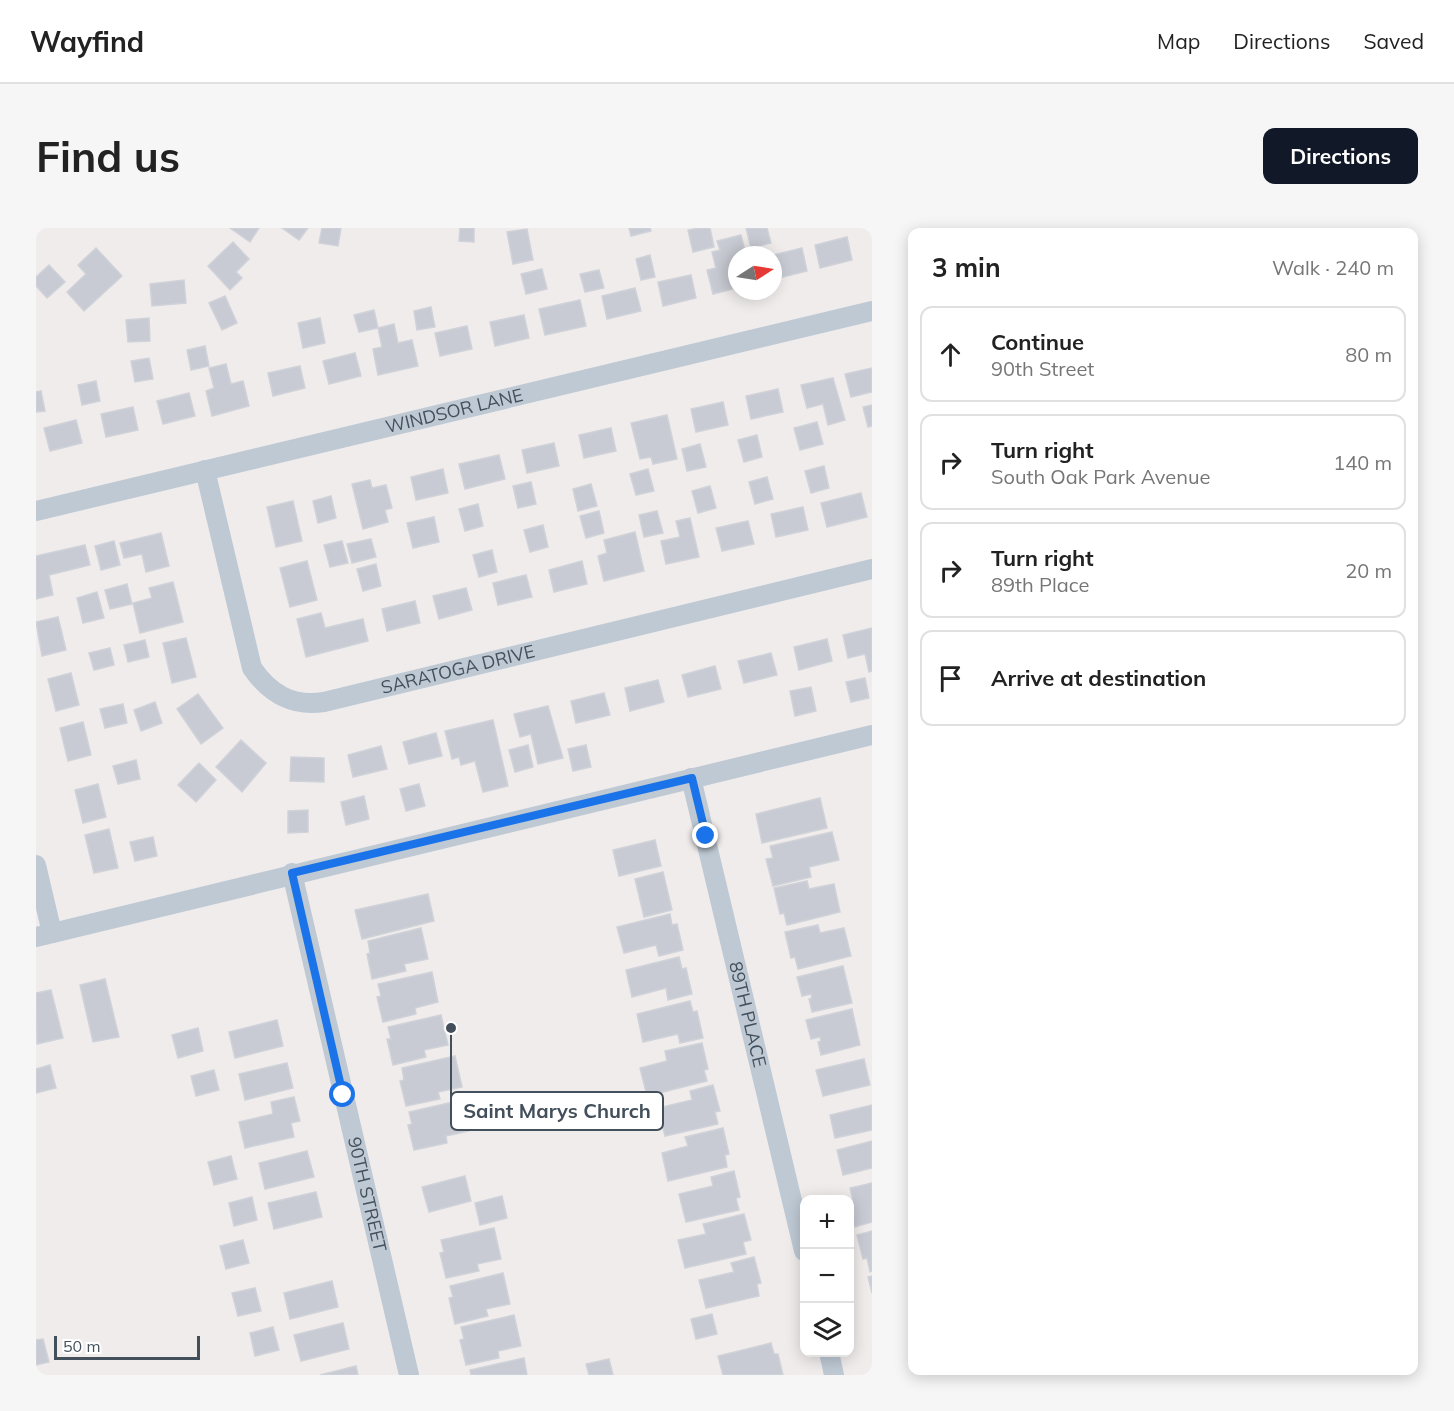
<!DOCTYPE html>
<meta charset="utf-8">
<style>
body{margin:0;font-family:Mulish,sans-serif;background:#f6f6f6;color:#222}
.controls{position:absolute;right:18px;bottom:18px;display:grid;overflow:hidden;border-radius:12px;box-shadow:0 3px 15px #0003}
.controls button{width:54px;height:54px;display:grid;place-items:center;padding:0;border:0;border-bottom:2px solid #e0e0e0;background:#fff;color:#222;font:30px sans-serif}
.compass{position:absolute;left:692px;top:18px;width:54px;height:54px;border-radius:50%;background:#fff;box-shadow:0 3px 15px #0003;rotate:78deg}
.scale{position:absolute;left:18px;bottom:15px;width:146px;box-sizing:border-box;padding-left:6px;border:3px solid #43505c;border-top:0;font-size:16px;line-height:21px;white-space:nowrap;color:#43505c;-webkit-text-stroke:4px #fff;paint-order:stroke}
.stop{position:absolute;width:18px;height:18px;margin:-14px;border:4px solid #1a73e8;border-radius:50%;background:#fff}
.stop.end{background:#1a73e8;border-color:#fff;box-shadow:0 2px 6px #0008}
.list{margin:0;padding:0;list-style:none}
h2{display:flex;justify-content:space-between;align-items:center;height:78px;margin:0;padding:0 24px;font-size:26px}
h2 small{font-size:20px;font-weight:400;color:#767676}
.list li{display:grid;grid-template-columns:39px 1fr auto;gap:18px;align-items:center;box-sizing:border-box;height:96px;margin:0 12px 12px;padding:0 12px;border:2px solid #e0e0e0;border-radius:12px}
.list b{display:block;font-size:22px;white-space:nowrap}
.list p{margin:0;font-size:20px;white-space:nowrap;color:#767676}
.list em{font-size:20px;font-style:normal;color:#767676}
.icon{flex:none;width:33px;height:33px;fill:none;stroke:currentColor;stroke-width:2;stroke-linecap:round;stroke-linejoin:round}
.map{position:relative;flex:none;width:836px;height:1147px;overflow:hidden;border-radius:12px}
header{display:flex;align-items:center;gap:36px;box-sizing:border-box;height:84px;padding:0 30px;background:#fff;border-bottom:2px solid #e0e0e0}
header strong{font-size:28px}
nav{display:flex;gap:33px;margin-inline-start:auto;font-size:21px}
.intro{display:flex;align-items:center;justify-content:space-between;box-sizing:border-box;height:144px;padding:0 36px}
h1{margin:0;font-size:42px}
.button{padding:15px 27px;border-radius:12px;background:#111827;color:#fff;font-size:21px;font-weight:700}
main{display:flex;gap:36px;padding:0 36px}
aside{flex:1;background:#fff;border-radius:12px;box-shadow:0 3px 15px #0003}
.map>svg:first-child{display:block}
.building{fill:#c8cbd3;stroke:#d0d2d9;stroke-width:1.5}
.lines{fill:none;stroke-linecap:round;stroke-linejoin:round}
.street{stroke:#bec9d4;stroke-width:20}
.route{stroke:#1a73e8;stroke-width:8}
.labels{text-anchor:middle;stroke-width:6;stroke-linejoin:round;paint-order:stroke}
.street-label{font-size:18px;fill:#43505c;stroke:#fff}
.leader{fill:none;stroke:#43505c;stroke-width:2}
.callout-dot{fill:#43505c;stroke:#fff;stroke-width:2}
.callout{fill:#fff;stroke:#43505c;stroke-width:2}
.callout-label{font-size:20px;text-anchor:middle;font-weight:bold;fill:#43505c}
</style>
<header>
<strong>Wayfind</strong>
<nav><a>Map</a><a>Directions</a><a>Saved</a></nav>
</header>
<div class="intro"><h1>Find us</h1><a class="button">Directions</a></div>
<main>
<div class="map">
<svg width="836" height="1147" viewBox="0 0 836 1147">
<rect width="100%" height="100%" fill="#f0ecec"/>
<g class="building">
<polygon points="194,0 223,0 214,14"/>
<polygon points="246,0 272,0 263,12"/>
<polygon points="286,0 305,0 302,18 283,15"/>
<polygon points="424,0 438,0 438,14 423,13"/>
<polygon points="593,0 614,0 615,3 595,8"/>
<polygon points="663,0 674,0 678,19 657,24 652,2"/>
<polygon points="710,0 731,0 735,15 715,20"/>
<polygon points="491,1 497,32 477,36 471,4"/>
<polygon points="705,7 710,27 701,27 701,60 677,66 671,42 680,40 676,24 684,22 681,13"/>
<polygon points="811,9 816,32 784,40 779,17"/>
<polygon points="197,14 213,31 200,44 206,50 194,62 172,38"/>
<polygon points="60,20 86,48 48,83 31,64 50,46 42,37"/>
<polygon points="766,20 771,43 739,51 737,27"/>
<polygon points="614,27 619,49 605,52 600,31"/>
<polygon points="13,37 29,54 11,70 0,58 0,49"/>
<polygon points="506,41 511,61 490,66 485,46"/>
<polygon points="563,42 568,60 549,64 544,46"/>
<polygon points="655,47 660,70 627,78 622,54"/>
<polygon points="148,52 150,75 116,78 114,56"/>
<polygon points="599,60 605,83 571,91 566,68"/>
<polygon points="189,68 201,95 186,102 173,75"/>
<polygon points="544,72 550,98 509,107 503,81"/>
<polygon points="395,79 399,99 381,102 378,83"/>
<polygon points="338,82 342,100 323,104 318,87"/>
<polygon points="488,87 493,110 459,118 454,94"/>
<polygon points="113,90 114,113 92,114 90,92"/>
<polygon points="284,90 289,115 267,120 262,95"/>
<polygon points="358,96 362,115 376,112 382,138 342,147 337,121 346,119 342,100"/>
<polygon points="431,98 436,121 404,128 399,105"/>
<polygon points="169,118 173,138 155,142 151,122"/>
<polygon points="319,125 325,148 293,156 287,133"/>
<polygon points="113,130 117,151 99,154 95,133"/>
<polygon points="190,136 195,156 207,153 213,178 176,188 170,163 178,160 173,140"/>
<polygon points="264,138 269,160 237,168 232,145"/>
<polygon points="836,140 836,164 815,169 809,146"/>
<polygon points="797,150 809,192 792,197 787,176 771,180 765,157"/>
<polygon points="60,153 64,173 46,177 42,157"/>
<polygon points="742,161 747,184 715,191 710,168"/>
<polygon points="5,163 9,183 0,184 0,164"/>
<polygon points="153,165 159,188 127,196 121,173"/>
<polygon points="687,174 692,197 660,204 655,181"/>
<polygon points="836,177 836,198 832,199 827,179"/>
<polygon points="97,179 102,202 70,209 65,186"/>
<polygon points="631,187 641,231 617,236 615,229 604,231 595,195"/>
<polygon points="40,192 46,215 14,223 8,200"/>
<polygon points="781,194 787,216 764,222 758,200"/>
<polygon points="575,200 580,223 548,230 543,207"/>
<polygon points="721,207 726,229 708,234 702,212"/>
<polygon points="518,215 523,238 491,245 486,222"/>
<polygon points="664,216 670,239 651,243 646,221"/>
<polygon points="463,227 469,251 429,261 423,236"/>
<polygon points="788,238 793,260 775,265 769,243"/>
<polygon points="407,241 412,265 380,272 375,249"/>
<polygon points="612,241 618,263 600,267 594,246"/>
<polygon points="731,249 737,271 719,276 713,254"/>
<polygon points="334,252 336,260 350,257 356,280 349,282 352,294 327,301 316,256"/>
<polygon points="495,254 500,276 482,280 477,258"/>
<polygon points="555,256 561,278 542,283 537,261"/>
<polygon points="674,258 680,280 662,285 656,263"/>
<polygon points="825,265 831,289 791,299 785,275"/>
<polygon points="295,268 300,290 282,295 277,273"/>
<polygon points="257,273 266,313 240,319 231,279"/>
<polygon points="442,276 447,298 429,303 423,281"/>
<polygon points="767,279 772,302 740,309 735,286"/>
<polygon points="563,283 568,305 550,310 544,288"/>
<polygon points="621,283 627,305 608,309 603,287"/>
<polygon points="398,289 403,314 377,320 371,295"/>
<polygon points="654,290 663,329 630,336 625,313 644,309 640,293"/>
<polygon points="712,293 718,316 686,323 680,300"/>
<polygon points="507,297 512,319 494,324 488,302"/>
<polygon points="599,304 608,343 568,353 562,328 571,325 568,312"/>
<polygon points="125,305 133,338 110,344 106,326 88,330 84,315"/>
<polygon points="335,311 340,329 316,335 311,316"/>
<polygon points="78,313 84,337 65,342 59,318"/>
<polygon points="306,313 312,335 294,339 288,317"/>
<polygon points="49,317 54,337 13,347 17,367 0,371 0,328"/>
<polygon points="456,322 461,344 443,349 437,327"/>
<polygon points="271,333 281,372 254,379 244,340"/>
<polygon points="546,333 551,356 518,364 513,342"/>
<polygon points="340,336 345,358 327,363 321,341"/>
<polygon points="490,347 496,369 462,377 457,355"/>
<polygon points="137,354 147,394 104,405 97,375 116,370 113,360"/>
<polygon points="91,356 96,376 74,381 69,362"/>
<polygon points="430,360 436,382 403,391 397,368"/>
<polygon points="61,364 68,390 47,395 41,370"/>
<polygon points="379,373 384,395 351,403 346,381"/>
<polygon points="285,385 289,400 327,391 332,413 270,429 261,391"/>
<polygon points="22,389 30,422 6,428 0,394"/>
<polygon points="836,400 836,443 833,444 829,426 812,430 807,407"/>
<polygon points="150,410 160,449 136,455 127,415"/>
<polygon points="791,411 796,433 763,442 758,419"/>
<polygon points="109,412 113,429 92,434 88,417"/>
<polygon points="74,420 78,437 58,442 53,425"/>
<polygon points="735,425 741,447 708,455 702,433"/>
<polygon points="679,438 685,461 652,469 646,447"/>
<polygon points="35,445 43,477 20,483 12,451"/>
<polygon points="829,450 833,470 815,474 810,454"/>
<polygon points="622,452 628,474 594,483 589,460"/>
<polygon points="775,459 780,483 759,488 754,463"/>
<polygon points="568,465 574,487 540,495 535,473"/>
<polygon points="162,466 187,500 165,516 141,481"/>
<polygon points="119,474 126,495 105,503 98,482"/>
<polygon points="87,476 91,495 69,500 64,481"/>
<polygon points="512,478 527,530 502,536 495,506 484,509 478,486"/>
<polygon points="457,492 472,558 447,564 439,533 425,537 423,529 416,531 409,503"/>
<polygon points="47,494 55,527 32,533 24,500"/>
<polygon points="400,505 406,528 373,536 367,514"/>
<polygon points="205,512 230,535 206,564 180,539"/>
<polygon points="492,517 497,539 479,544 473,522"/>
<polygon points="550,517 555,539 537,543 532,521"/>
<polygon points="345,518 351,541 317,549 312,527"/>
<polygon points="255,529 288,530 288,554 254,553"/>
<polygon points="100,532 104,551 82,556 77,538"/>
<polygon points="163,535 180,552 160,574 142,557"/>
<polygon points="62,556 70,589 47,595 39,562"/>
<polygon points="383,556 389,578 370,583 364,561"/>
<polygon points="328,568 333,591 310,597 305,574"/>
<polygon points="784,570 791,600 726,615 720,586"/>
<polygon points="272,582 272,604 252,605 252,583"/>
<polygon points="73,601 82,640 58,645 49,607"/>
<polygon points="796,604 803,632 773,639 775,649 737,658 730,631 737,630 734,618"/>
<polygon points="117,609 121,628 99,633 94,614"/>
<polygon points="619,612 625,638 583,648 577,622"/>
<polygon points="627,644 636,682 608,689 599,651"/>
<polygon points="771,653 773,661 798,656 804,684 751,697 748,685 744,686 738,660"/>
<polygon points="392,666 398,693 326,711 319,682"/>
<polygon points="634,686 636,697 641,696 647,722 623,728 620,717 588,725 581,699"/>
<polygon points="782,697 784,705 808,700 815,728 762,741 759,729 755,730 749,704"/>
<polygon points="385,700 392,731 368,736 370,743 336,751 331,726 334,725 332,713"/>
<polygon points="643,729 646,741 650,740 656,766 632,772 630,760 596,769 590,742"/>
<polygon points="807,738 816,775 776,784 773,771 776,770 775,766 766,768 761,749"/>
<polygon points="396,744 402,774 379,780 380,786 347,794 341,769 345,768 342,756"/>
<polygon points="69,751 83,809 57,814 44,757"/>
<polygon points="15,762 27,810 1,816 0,765"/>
<polygon points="654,773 657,784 661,783 667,810 644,815 642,806 607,814 601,786"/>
<polygon points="816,781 824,817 785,827 782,814 785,813 784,809 775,811 770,792"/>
<polygon points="405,787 412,817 388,822 390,829 357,837 351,811 355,811 352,799"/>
<polygon points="241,792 247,818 199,830 193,804"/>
<polygon points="162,800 167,823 142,830 136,807"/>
<polygon points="666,815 672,841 668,842 671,853 611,868 604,840 631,833 629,823"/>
<polygon points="419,828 426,859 402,864 404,871 370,878 364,853 368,852 366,840"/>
<polygon points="828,831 834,857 787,868 780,842"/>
<polygon points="251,835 257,860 209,872 203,846"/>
<polygon points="14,837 20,860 0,865 0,841"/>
<polygon points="178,842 183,862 160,868 155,848"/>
<polygon points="677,857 684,883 679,884 682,896 629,908 622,880 656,872 654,863"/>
<polygon points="258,869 264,893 255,895 258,909 209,920 203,894 237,886 235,874"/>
<polygon points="426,872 433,903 410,908 411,915 378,922 372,897 376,896 373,884"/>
<polygon points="836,877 836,902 799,910 794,887"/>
<polygon points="687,900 693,926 689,927 691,939 632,953 626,925 652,918 649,909"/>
<polygon points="836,913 836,940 807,947 801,922"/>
<polygon points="271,923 278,949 229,961 223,935"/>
<polygon points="195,928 201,951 178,957 172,934"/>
<polygon points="698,943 704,969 700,970 703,982 650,994 643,966 677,958 675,949"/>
<polygon points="429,948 435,973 393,984 386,959"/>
<polygon points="836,955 836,994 818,999 814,981 814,972 817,972 814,960"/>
<polygon points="280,964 286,989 238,1001 232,975"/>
<polygon points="466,968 471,990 444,997 439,975"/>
<polygon points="216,969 221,992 198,998 193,975"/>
<polygon points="708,986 715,1012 707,1014 710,1026 649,1040 642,1012 670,1006 667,996"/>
<polygon points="458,1000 465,1031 441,1036 443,1043 410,1050 404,1025 408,1024 405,1012"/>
<polygon points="836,1003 836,1043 834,1044 831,1030 827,1031 821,1007"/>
<polygon points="207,1012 213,1035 190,1041 184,1018"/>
<polygon points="718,1029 725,1055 721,1056 723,1068 670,1080 663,1052 698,1044 695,1035"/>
<polygon points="467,1045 474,1076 450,1081 452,1088 419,1096 413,1070 417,1069 414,1058"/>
<polygon points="836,1048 836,1065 832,1049"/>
<polygon points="296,1053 302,1079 254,1091 248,1065"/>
<polygon points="219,1060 225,1083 202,1088 196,1065"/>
<polygon points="676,1086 681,1106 660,1111 655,1091"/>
<polygon points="478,1087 485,1118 462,1123 463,1130 430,1137 424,1112 428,1111 425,1099"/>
<polygon points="307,1095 313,1121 265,1133 258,1107"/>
<polygon points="237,1099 243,1122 219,1128 214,1105"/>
<polygon points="7,1111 13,1134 0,1137 0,1112"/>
<polygon points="735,1115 738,1126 742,1126 747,1147 687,1147 682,1128"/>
<polygon points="488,1130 491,1147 435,1147 434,1142"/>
<polygon points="573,1131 577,1147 553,1147 550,1136"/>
<polygon points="320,1138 322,1147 284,1147"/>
</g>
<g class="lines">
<g class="street">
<path id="s1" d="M169,242L216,440C234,466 256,479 288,474L836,341"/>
<path id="s2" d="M0,283L836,83"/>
<path id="s3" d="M655,550L768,1023"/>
<polyline points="0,637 16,705"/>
<path id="s4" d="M256,645L373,1147"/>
<polyline points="0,709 836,507"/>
<polyline points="793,1124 798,1147"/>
</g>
</g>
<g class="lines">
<polyline class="route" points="307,867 256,645 656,550 670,608"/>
</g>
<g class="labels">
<g class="street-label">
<text dy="6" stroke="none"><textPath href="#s2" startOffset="430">WINDSOR LANE</textPath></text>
<text dy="6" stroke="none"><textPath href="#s1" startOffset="426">SARATOGA DRIVE</textPath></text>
<text dy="6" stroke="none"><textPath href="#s3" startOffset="243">89TH PLACE</textPath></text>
<text dy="6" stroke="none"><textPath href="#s4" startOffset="330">90TH STREET</textPath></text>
</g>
</g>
<path class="leader" d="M415 800L415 883"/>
<circle class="callout-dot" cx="415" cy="800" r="6"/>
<rect class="callout" x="415" y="864" width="212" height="38" rx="6"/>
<g class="callout-label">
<text x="521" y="890">Saint Marys Church</text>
</g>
</svg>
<div class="controls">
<button>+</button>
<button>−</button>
<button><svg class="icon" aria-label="layers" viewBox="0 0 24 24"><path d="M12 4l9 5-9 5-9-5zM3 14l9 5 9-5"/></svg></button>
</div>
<svg class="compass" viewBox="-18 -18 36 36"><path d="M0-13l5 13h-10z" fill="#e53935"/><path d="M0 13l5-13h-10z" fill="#767676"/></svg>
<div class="scale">50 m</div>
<div class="stop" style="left:307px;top:867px"></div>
<div class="stop end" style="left:670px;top:608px"></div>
</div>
<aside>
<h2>3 min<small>Walk · 240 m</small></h2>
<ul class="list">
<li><svg class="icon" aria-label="ahead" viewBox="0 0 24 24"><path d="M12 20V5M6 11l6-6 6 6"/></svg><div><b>Continue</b><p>90th Street</p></div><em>80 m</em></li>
<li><svg class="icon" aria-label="right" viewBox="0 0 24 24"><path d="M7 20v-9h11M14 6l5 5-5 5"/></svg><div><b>Turn right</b><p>South Oak Park Avenue</p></div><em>140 m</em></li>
<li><svg class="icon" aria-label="right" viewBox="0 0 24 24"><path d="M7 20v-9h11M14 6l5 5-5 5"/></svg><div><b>Turn right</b><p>89th Place</p></div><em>20 m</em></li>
<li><svg class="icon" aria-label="arrive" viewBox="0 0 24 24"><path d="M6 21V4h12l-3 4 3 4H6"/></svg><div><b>Arrive at destination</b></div></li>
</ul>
</aside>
</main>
